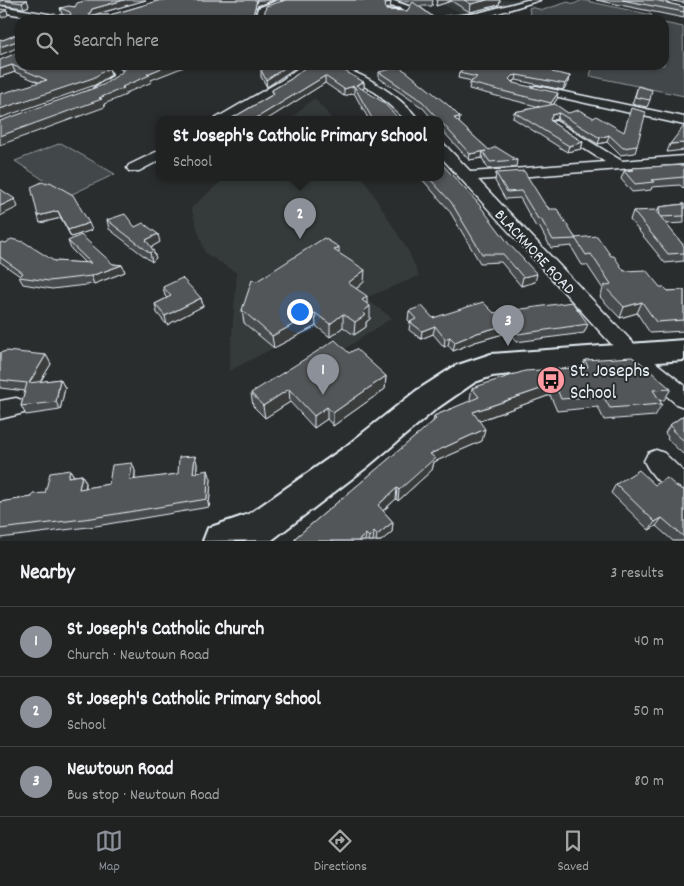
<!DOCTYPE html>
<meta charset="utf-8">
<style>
body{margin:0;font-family:Dekko,sans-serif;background:#2d2f2f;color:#f1f3f6}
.you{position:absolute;left:299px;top:311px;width:18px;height:18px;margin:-12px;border:4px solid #fff;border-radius:50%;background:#1a73e8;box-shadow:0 0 0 8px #1a73e833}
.badge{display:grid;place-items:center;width:32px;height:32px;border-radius:50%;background:#8c9099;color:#fff;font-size:16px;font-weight:700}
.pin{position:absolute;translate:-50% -41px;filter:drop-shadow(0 1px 2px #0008)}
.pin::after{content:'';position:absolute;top:26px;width:18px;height:15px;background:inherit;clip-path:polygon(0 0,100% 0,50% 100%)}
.popup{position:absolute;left:156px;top:116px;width:288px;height:65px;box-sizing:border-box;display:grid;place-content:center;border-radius:10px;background:#202222;filter:drop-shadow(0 1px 4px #0005);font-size:16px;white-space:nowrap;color:#a2a4a5}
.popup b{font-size:19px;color:#f1f3f6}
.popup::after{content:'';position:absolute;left:50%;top:100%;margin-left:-10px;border:10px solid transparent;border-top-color:#202222}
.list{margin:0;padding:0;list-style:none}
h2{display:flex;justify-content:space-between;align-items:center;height:65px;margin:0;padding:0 20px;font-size:21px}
h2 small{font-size:16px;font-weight:400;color:#a2a4a5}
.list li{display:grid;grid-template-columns:32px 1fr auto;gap:15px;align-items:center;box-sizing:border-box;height:70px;padding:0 20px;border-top:1px solid #3d3f40}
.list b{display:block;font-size:19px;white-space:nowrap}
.list p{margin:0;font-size:16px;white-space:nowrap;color:#a2a4a5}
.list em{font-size:16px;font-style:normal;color:#a2a4a5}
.icon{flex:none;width:28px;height:28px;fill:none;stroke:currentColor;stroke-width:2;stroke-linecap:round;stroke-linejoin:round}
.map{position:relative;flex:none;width:684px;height:541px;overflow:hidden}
.search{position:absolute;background:#202222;box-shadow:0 1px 4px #0004;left:15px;right:15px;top:15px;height:55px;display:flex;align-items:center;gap:12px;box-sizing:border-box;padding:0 18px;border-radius:15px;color:#a2a4a5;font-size:19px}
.sheet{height:275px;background:#202222}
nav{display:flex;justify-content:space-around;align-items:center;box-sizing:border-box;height:70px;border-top:1px solid #3d3f40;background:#202222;font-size:14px;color:#a2a4a5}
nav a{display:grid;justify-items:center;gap:2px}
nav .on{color:#8c9099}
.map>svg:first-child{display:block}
.built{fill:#363a3b}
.green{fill:#424648;stroke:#959ca0}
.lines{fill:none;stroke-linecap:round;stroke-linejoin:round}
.street-casing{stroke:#e8f1f8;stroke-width:3}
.secondary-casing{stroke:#e8f1f8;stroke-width:4}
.street{fill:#2a2d2e;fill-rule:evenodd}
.secondary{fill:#2a2d2e;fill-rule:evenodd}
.wall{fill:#474b4d;stroke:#e8f1f8}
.shaded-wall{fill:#3a3d3e;stroke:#e8f1f8}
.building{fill:#535759;stroke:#e8f1f8}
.labels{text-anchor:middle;stroke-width:4;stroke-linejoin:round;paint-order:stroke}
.street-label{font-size:16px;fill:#e8f1f8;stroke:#2a2d2e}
.near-poi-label{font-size:19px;fill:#e8f1f8;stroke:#2a2d2e;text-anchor:start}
</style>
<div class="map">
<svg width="684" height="541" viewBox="0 0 684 541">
<rect width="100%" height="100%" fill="#2a2d2e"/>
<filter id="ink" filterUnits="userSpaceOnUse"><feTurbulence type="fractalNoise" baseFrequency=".02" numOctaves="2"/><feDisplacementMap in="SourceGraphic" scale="10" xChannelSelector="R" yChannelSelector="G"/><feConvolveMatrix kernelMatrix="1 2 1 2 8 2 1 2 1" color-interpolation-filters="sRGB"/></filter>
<g filter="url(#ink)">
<g class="built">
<polygon points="432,0 530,0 494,11 467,15"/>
<polygon points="314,98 333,120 289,120"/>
<polygon points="225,178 363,178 409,252 419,276 365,298 392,318 346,348 316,326 229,371 237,273 205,253 191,208"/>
</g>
<g class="green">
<polygon points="582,0 652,15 650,19 652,20 532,20 529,9 530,7 543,10 568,2 574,4"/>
<polygon points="664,23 683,27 684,96 590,76 592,68 589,65 664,65"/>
<polygon points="61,143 115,174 68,196 15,161"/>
</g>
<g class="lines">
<defs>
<g id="street">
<polygon points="279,0 287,4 265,11 265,20 255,20 258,8"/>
<polygon points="368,0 391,0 411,7 407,15 386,14 386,10 401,10 402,8 369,3"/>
<polygon points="527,0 540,0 479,19 439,20 444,17 478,13"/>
<polygon points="0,6 66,17 71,20 50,20 0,12"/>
<polygon points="105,65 116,65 123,72 124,77 103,91 95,91 93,89 95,87 113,76 113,73"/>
<polygon points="302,65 314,65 290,84 228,120 213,120 282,80"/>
<path d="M324,65C354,65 401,96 419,120H406L375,92Z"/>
<polygon points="536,86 684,117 684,125 532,91 530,89 532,87"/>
<polygon points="556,121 622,161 684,156 684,164 478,180 639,349 684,385 684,407 676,404 625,359 440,156 440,144 445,145 471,172 605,162 552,128 550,125 552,122"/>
<polygon points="160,150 160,160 139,171 129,171 127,168 129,165"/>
<polygon points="16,398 24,401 27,407 24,413 0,419 0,401"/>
<path d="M656,450L664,453L684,472V499C669,494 651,476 644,461L648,453Z"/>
</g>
<polygon id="secondary" points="684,340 684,360 539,371 492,376 475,382 436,409 367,467 272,540 203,541 208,528 249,514 345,447 416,391 455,366 491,354"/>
</defs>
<use href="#street" class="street-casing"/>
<use href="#secondary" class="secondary-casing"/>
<use href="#street" class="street"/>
<use href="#secondary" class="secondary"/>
</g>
<g class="wall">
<polygon points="0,0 27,0 29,6 24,8 0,5"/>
<polygon points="146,0 94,15 110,15 161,0 274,0 257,6 255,15 264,16 284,1 282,0 377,0 391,2 390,8 386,9 386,10 407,11 411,6 396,0 433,0 432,6 419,6 437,20 49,20 47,15 64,15 62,14 60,8"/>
<polygon points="437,0 500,0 499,5 470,12 451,1 436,6"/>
<polygon points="596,0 655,0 684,7 684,18"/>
<polygon points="667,0 684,0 684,3"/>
<polygon points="20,33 20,65 109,68 111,75 95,85 38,82 15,72 0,77 19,52 19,47 3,40"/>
<polygon points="334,65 346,65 346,67"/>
<polygon points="307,66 364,82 364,88 362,89 400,120 369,120 354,93 344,96 325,83 266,120 229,120 272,95 272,90 291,79"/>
<polygon points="295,68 267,87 261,77 261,70"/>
<polygon points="461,68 555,68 554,73 570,76 569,82 563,90 516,80 511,82 513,83 557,99 553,105 568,113 637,146 635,153 620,155 607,142 598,144 557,119 551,121 553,123 583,142 581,149 567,152 513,118 514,112 540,107 469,89 470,83 472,81 458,78 459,73 461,71"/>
<polygon points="379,72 460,117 459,123 489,150 517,160 516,167 488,169 482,158 469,160 440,128 440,120 433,120 423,108 379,78"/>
<polygon points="638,86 650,100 647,107 632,104"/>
<polygon points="684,165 684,189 680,185 652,187 651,190 632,192 621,179 624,171 632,170 632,168"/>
<polygon points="496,173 544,203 576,238 611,256 624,271 668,291 684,290 684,331 650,333 637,313 620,318 600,297 603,289 587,265 582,265 572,248 572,246 551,248 539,226 536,227 520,198 505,199 495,181"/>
<polygon points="421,178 440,178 535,282 521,286 501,262 480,263 449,210"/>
<polygon points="47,184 92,230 71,237 61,218 40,223"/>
<polygon points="684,204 684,223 666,224 684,246 684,261 665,263 630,220 633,211 657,212 659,207"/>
<polygon points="107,220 135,227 160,242 151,247 156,258 152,262 109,229"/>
<polygon points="68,241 113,264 122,265 125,272 94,284 52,289 23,284 19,277 20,276 0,262 0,243 54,261 85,263 71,249"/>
<polygon points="339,253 364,282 356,289 367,304 370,319 366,322 366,327 354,335 343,327 330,337 316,326 274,348 244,323 242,310 257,281"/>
<polygon points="163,287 201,298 203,306 167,325 157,313 155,304 167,298 165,296"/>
<polygon points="409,311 433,318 494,313 588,324 584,333 516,342 510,332 475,342 453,351 448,345 444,347 433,334 421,339 409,330 410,322 408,320"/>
<polygon points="0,353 46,355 51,364 40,382 60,379 65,388 60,410 26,415 21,406 25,391 0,388"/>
<polygon points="349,353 386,376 385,389 333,426 327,419 314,428 290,402 265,418 253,406 251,393"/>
<polygon points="585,360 671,389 664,400 659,401 662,404 655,416 604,420 598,407 557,411 550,395 479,421 482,441 434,462 432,470 398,501 396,499 383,511 393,522 392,532 381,541 295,541 295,538 433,422 434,416 471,401 470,399 472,388 582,367"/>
<polygon points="684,415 684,455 667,439 668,437 665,433 670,425"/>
<polygon points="195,456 197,464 197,472 211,479 209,507 96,526 0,538 0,502 32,497 45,493 70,470 74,476 82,475 86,483 86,488 109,484 132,463 135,471 135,480 178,474"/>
<polygon points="616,484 676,486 684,490 684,541 673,541 656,526 649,530 611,493"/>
</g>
<g class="shaded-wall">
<polygon points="27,0 29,6 24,8 22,3"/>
<polygon points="124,0 146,0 93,15 89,15 92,9"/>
<polygon points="257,0 274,0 257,6 254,20 253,15"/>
<polygon points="437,0 451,0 451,1 436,6"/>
<polygon points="487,0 500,0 499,5 470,12 471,4"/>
<polygon points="391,2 390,8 385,9 385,3"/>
<polygon points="7,10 8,15 2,18 0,13"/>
<polygon points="234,13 235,20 213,20"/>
<polygon points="17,41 19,47 0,55 0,47"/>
<polygon points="12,65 15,72 0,77 0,69"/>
<polygon points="169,65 189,65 151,80 152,82 126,93 126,95 104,104 105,107 0,145 0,136 99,98 147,74"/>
<polygon points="289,65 295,65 295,68 267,87 266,80"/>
<polygon points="109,68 111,75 95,85 0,118 0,109"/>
<polygon points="517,75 516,80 511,82 509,79 512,76"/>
<polygon points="325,76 325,83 266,120 253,120"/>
<polygon points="570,76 569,82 563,90 565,84"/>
<polygon points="364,82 364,88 357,92 356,85"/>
<polygon points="354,86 354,93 344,96 344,89"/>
<polygon points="558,93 557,99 550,109 551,103"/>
<polygon points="559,113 557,119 550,121 550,120 552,115"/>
<polygon points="460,117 459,123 454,118"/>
<polygon points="609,135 607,142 598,144 600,138"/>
<polygon points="583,142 581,149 567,152 569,146"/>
<polygon points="684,143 684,150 667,152 670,144"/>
<polygon points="486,151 483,152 482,158 469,160 470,154"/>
<polygon points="15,199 18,207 0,216 0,206"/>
<polygon points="58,211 61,218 40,223 38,216"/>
<polygon points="89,223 92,230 71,237 68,230"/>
<polygon points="158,234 160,242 148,249 146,240"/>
<polygon points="339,247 339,260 334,250"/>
<polygon points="153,250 156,258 152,262 150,253"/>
<polygon points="122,265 125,272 94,284 91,276"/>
<polygon points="365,270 364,282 348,295 348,283"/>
<polygon points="537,274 535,282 521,286 523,277"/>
<polygon points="367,296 367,309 370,306 370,319 366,322 366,327 354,335 355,322 362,300"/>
<polygon points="201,298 203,306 167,325 165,316"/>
<polygon points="642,302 637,313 620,318 624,307"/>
<polygon points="315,313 316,326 274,348 272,336"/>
<polygon points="343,314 343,327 330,337 330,324"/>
<polygon points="513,323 510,332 475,342 453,351 455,342 477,333"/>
<polygon points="435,326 433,334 421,339 422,331"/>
<polygon points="450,337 448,345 444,347 445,339"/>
<polygon points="46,355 51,364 34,392 29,383"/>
<polygon points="386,376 385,389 333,426 333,413"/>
<polygon points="60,379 65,388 60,410 56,402"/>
<polygon points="555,384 550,395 470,424 473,412"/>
<polygon points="289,389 290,402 265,418 263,406"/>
<polygon points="327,407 327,419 314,428 314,416"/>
<polygon points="485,429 482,441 434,462 432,470 398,501 399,490 430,454"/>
<polygon points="195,456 197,464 196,481 193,473"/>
<polygon points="132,463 135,471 134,489 130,480"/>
<polygon points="70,470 75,478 68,477"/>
<polygon points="208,470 211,479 209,507 207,499"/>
<polygon points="82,475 86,483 84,497 79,489"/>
<polygon points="397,488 396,499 377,516 378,505"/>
<polygon points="662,518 656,526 649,530 655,522"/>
<polygon points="393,522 392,532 381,541 376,541 377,535"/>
<polygon points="374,532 373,541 368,541 369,537"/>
<polygon points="366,534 365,541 358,541"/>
</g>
<g class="building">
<polygon points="1,0 27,0 22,3"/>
<polygon points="88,0 124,0 92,9 89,15 110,15 161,0 257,0 253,15 264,16 266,6 286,0 377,0 391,2 385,3 386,10 407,11 413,2 437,20 252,20 234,13 213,20 49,20 55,18 47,15 71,15 70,12 60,8 69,6 75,7 77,3"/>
<polygon points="464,0 487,0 471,4"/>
<polygon points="622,0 655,0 684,7 684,12"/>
<polygon points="0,9 7,10 0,13"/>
<polygon points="525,15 526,18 540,19 540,20 481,20 497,16 523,17"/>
<polygon points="20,33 20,65 107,65 109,68 93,78 0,109 0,94 47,80 12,65 0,69 0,60 19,52 20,42 17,41 0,47 0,39 3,40"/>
<polygon points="132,65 169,65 147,74 150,75 122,87 124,88 99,98 102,99 0,136 0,121 103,85 121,73 123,70"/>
<polygon points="271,65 289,65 266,80 261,70"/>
<polygon points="313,65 334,65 364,82 356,85 383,102 400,120 373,120 354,86 344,89 325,76 253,120 229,120 274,94 272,90 291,79 307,66 310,67"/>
<polygon points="465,65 546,65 555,68 552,72 570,76 565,84 517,75 512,76 509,79 513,83 558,93 551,103 470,83 477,77 459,73 463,69 461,68"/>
<polygon points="399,67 407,72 448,105 460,117 454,118 489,150 496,147 517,160 490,162 483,152 486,151 470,154 423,102 379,72"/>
<polygon points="638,86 652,90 650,100 635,97"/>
<polygon points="555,104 568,113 579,110 594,118 596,116 624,132 631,108 646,112 637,146 623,148 609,135 600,138 559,113 552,115 550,120 553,123 583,142 569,146 514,112"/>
<polygon points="684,126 684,143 670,144"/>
<polygon points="440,162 477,202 509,244 537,274 523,277 503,254 482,254 451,202 429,178 440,178"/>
<polygon points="684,165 684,177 652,180 654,182 635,184 624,171 634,170 632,168"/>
<polygon points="524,171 544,203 549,209 557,209 576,239 553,240 541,219 538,219 521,191 507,192 496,173"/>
<polygon points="42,182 47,184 50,182 73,195 89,223 68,230 58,211 38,216 31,187"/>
<polygon points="0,189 15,199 0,206"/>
<polygon points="684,204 684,216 660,217 659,207"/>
<polygon points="655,210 684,246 684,253 668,254 633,211"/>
<polygon points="125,214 135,227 143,223 158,234 146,240 153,250 150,253 107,220"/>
<polygon points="81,235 113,264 122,265 91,276 49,281 19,277 23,273 0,257 0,243 2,242 6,243 11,239 24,242 54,261 91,263 68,241"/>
<polygon points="597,236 611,256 614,256 624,271 646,270 660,287 664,287 668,291 684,290 684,320 656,322 642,302 624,307 604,286 611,284 591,254 586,255 575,238"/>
<polygon points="324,238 339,247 334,250 365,270 348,283 367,296 362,300 370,306 363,312 366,315 355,322 343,314 330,324 315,313 272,336 242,310 252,280 257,281"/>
<polygon points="182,278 201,298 165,316 155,304 171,296 163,287"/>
<polygon points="483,302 494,313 572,302 588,324 518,334 513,323 477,333 455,342 450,337 445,339 435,326 422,331 410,322 416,319 409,311 422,306 433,318"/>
<polygon points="335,340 349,353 356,349 386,376 333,413 327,407 314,416 289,389 263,406 251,393"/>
<polygon points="6,351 46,355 29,383 60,379 56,402 21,406 27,383 0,380 0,353"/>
<polygon points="632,357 641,363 671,389 653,390 662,404 610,408 603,396 561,399 555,384 473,412 485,429 430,454 435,458 399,490 397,488 378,505 393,522 377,535 374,532 369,537 366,534 358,541 296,541 295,538 436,419 434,416 479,397 472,388 525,371 588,367 585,360"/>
<polygon points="684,415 684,441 672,430 675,430 670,425"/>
<polygon points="195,456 193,473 208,470 207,499 92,518 0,529 0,502 32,497 33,494 45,493 50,473 70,470 68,477 82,475 79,489 109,484 112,465 132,463 130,480 178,474 179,457"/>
<polygon points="639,470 655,485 667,478 676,486 684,490 684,537 662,518 655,522 616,484"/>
</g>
</g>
<defs>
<symbol id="bus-disc" viewBox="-11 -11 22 22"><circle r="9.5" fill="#ff9aa2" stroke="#2a2d2e"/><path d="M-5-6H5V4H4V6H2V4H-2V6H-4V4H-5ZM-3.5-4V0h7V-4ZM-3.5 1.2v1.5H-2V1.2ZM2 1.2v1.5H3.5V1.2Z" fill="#111"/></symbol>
</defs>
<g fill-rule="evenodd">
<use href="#bus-disc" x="535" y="364" width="32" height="32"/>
</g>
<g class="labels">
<g class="street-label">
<text transform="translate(536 251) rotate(47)" y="6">BLACKMORE ROAD</text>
</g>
<g class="near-poi-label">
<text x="570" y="376">St. Josephs<tspan x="570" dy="22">School</tspan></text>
</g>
</g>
</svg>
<div class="you"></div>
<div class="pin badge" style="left:323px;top:395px">1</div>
<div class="pin badge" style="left:300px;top:239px">2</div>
<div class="popup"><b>St Joseph's Catholic Primary School</b>School</div>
<div class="pin badge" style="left:508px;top:346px">3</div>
<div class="search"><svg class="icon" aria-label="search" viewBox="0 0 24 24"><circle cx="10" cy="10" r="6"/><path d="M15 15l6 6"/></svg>Search here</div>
</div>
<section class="sheet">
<h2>Nearby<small>3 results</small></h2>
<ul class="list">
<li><span class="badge">1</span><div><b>St Joseph's Catholic Church</b><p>Church · Newtown Road</p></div><em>40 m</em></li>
<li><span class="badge">2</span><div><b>St Joseph's Catholic Primary School</b><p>School</p></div><em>50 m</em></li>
<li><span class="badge">3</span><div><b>Newtown Road</b><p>Bus stop · Newtown Road</p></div><em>80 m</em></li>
</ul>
</section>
<nav>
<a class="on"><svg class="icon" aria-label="map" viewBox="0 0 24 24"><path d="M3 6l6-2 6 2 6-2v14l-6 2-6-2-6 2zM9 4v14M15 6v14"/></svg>Map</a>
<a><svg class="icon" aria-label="directions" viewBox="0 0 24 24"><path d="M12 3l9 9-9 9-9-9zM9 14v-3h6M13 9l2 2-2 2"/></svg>Directions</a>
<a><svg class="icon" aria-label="saved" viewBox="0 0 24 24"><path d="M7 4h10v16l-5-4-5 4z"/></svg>Saved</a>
</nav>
